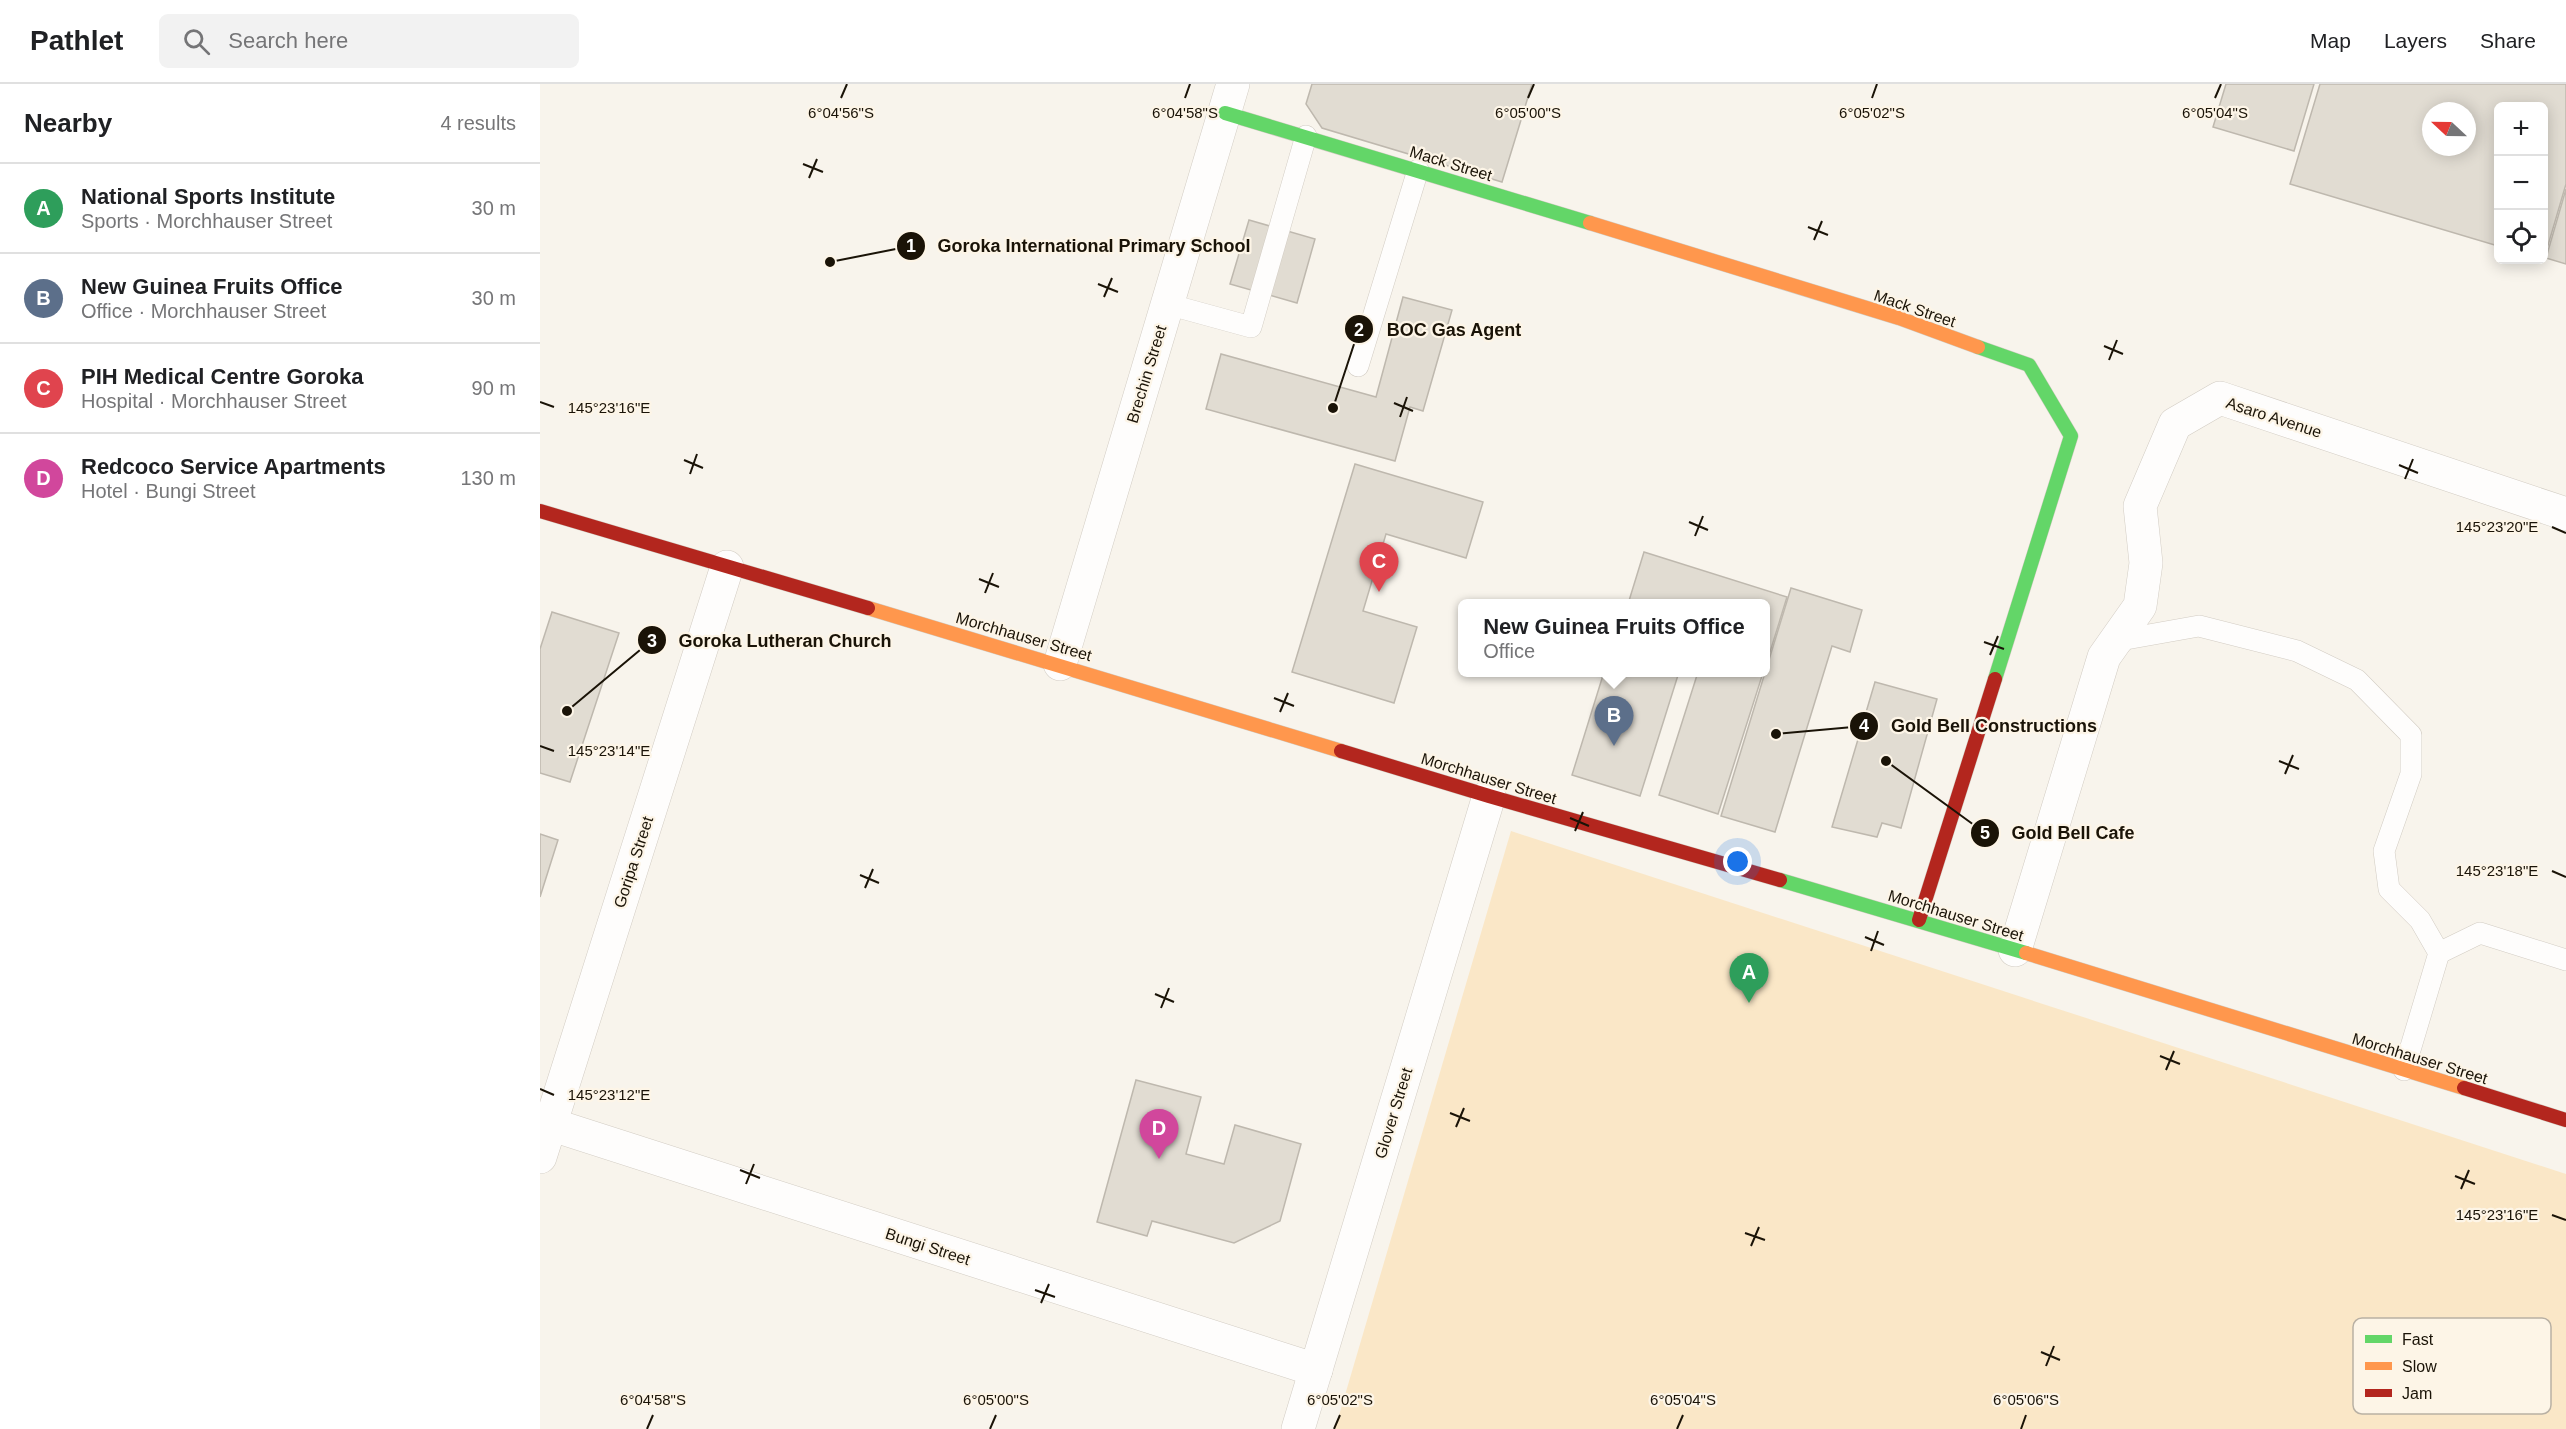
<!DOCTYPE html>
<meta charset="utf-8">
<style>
body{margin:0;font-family:Arial,sans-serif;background:#f2f2f2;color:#202124}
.controls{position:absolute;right:18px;top:18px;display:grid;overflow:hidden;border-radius:9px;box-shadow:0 3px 15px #0003}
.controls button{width:54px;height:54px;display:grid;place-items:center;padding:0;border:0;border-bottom:2px solid #e0e0e0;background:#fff;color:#202124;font:30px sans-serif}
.compass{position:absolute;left:1882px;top:18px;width:54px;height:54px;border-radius:50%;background:#fff;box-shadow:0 3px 15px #0003;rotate:292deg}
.you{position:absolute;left:1198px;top:778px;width:21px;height:21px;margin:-15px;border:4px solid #fff;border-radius:50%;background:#1a73e8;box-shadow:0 0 0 9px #1a73e833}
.badge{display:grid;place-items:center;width:39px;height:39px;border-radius:50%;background:#686257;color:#fff;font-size:20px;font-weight:700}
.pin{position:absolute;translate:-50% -50px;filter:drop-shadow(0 2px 3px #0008)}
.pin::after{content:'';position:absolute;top:32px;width:21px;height:18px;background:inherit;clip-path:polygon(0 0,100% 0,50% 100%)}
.popup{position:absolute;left:918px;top:515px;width:312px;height:78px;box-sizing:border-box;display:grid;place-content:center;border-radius:9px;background:#fff;filter:drop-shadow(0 2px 4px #0005);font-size:20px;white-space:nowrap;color:#757577}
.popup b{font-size:22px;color:#202124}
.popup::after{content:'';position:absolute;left:50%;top:100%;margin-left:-12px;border:12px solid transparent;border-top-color:#fff}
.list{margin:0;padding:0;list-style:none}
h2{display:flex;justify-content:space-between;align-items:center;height:78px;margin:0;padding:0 24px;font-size:26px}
h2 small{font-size:20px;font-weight:400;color:#757577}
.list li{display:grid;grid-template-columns:39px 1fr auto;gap:18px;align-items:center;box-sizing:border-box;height:90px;padding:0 24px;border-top:2px solid #e0e0e0}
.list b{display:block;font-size:22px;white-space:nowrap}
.list p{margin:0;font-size:20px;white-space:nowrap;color:#757577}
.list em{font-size:20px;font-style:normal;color:#757577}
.icon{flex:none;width:33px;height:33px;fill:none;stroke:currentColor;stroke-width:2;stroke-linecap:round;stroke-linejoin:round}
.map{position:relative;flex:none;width:2026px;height:1345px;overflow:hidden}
header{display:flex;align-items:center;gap:36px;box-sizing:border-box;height:84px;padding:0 30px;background:#fff;border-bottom:2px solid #e0e0e0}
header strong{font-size:28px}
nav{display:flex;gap:33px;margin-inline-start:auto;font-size:21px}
.search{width:420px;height:54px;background:#f2f2f2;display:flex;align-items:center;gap:15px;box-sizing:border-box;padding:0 21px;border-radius:9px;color:#757577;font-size:22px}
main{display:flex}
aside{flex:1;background:#fff}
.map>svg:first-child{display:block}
.green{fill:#fae7c7}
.building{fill:#e1dcd2;stroke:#beb8ae;stroke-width:1.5;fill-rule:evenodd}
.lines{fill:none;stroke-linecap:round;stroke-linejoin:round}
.lane-casing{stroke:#d2ccc3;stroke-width:22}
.street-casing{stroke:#d2ccc3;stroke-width:34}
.fast-casing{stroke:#d2ccc3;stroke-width:15}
.slow-casing{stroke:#d2ccc3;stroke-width:15}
.jam-casing{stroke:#d2ccc3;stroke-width:15}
.lane{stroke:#fefdfc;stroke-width:21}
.street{stroke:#fefdfc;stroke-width:33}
.fast{stroke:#63d668;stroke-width:14}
.slow{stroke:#ff974d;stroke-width:14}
.jam{stroke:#b3261e;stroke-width:14}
.ticks{fill:none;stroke:#1a1307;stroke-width:2}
.labels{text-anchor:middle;stroke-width:4.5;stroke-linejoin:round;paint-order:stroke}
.street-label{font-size:16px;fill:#1a1307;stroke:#fdf5e7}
.key{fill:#fdf5e7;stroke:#b9b1a4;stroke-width:1.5}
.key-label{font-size:16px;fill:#1a1307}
.ticks-label{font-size:15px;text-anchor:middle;fill:#1a1307;stroke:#fdf5e7;stroke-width:4.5;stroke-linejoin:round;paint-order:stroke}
.leader{fill:none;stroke:#1a1307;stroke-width:2}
.callout-dot{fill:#1a1307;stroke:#fdf5e7;stroke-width:2}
.mark-label{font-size:18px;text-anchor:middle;font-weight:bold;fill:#fff}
.callout-label{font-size:18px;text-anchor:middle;font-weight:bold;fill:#1a1307;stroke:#fdf5e7;stroke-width:4.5;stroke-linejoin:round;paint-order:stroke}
</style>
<header>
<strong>Pathlet</strong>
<div class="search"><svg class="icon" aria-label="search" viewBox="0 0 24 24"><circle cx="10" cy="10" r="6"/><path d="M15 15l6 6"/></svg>Search here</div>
<nav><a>Map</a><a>Layers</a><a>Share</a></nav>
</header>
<main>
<aside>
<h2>Nearby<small>4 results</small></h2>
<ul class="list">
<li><span class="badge" style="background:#2e9e5b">A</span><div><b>National Sports Institute</b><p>Sports · Morchhauser Street</p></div><em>30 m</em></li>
<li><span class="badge" style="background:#5c6f8a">B</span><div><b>New Guinea Fruits Office</b><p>Office · Morchhauser Street</p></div><em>30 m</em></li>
<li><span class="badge" style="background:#e0444e">C</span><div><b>PIH Medical Centre Goroka</b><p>Hospital · Morchhauser Street</p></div><em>90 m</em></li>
<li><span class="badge" style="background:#d1479c">D</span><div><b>Redcoco Service Apartments</b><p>Hotel · Bungi Street</p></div><em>130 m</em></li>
</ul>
</aside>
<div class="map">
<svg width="2026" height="1345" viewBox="0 0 2026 1345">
<rect width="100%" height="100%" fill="#f8f4ec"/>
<polygon class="green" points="971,747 2026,1090 2026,1345 795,1345"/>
<g class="building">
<polygon points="772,0 992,0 962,98 782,44 766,20"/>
<polygon points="1686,0 1774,0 1754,67 1673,43"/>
<path d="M1780,0H2026V100L2004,175V22H1958V162L1750,100ZM1891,27H1927V63H1891Z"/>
<polygon points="2026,105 2026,180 2006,174"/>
<polygon points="709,136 775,155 757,219 690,200"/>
<polygon points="863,213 912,226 883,327 870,323 855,377 666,325 681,270 836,313"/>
<polygon points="815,380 943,418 926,474 846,450 823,527 877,543 854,619 752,588"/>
<polygon points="1104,468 1247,513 1226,581 1226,520 1088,520"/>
<polygon points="1251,504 1322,526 1310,568 1292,562 1235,748 1181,732"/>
<polygon points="12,528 79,549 30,698 0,689 0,565"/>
<polygon points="1064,588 1139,588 1100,712 1032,691"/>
<polygon points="1158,588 1212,588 1222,592 1178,730 1119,711"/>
<polygon points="1335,598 1397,615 1361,744 1342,739 1337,753 1292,743"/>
<polygon points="0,750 18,756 0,813"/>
<polygon points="596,996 661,1013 646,1070 684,1080 695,1041 761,1060 740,1137 694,1159 612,1137 607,1152 557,1138"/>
</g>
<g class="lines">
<defs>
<g id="lane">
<polyline points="627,220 711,243 766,52"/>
<polyline points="818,282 878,86"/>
<polyline points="1573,565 1586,555 1659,542 1757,567 1817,596 1871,651 1871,690 1844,767 1849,805 1880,836 1899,869 1864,986"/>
<polyline points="1899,869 1940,849 2026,876"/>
</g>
<g id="street">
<polyline points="520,580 693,0"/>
<polyline points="1475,866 1564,573 1600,522 1606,479 1600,422 1635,340 1680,314 2026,430"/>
<polyline points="0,1037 776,1286"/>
<polyline points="0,1073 187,483"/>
<polyline points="758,1345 949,712"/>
</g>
<g id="fast">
<polyline points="685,29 1050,139"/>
<polyline points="1438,263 1489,281 1531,352 1455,595"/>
<polyline points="1240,796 1486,869"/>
</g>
<g id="slow">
<polyline points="1050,139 1359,234 1438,263"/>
<polyline points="328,524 801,667"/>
<polyline points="1486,869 1924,1004"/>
</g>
<g id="jam">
<polyline points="0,427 328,524"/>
<polyline points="801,667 949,712 1240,796"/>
<polyline points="1379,836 1455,595"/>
<polyline points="1924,1004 2026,1036"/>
</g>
</defs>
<use href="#lane" class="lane-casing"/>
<use href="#street" class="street-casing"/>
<use href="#fast" class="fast-casing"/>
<use href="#slow" class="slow-casing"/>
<use href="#jam" class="jam-casing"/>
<use href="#lane" class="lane"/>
<use href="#street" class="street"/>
<use href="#fast" class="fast"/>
<use href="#slow" class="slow"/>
<use href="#jam" class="jam"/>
</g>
<path class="ticks" d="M301,14L307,0M645,14L650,0M988,14L994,0M1332,14L1337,0M1675,14L1681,0M263,80L283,88M269,94L277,75M1268,143L1288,151M1274,156L1282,137M558,200L578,208M564,213L572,194M1564,262L1583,270M1569,276L1577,256M0,318L14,323M854,319L873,327M860,333L867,313M144,376L163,384M1859,381L1878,389M150,390L157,370M1865,395L1873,375M1149,438L1168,446M2012,443L2026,449M1155,452L1163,432M439,495L459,503M445,509L453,489M1444,558L1464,565M1450,571L1458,552M734,614L754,622M740,628L748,609M0,662L14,667M1739,677L1759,685M1745,690L1753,671M1030,734L1049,742M1035,747L1043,728M2012,787L2026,793M320,791L339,799M325,804L333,785M1325,853L1344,861M1331,867L1338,847M615,910L634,918M621,924L629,904M1620,972L1640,980M1626,986L1634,967M0,1005L14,1011M910,1029L930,1037M916,1043L924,1024M200,1086L220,1094M1915,1092L1935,1100M206,1100L214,1080M1921,1105L1929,1086M2012,1131L2026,1136M1205,1149L1225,1156M1211,1162L1219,1143M495,1206L515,1213M501,1219L509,1200M1501,1268L1520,1276M1506,1282L1514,1262M107,1345L113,1331M450,1345L456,1331M794,1345L800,1331M1137,1345L1143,1331M1481,1345L1486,1331"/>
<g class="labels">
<g class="street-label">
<text transform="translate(911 79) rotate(17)" y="6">Mack Street</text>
<text transform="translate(1375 224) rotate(19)" y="6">Mack Street</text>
<text transform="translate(606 290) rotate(-73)" y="6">Brechin Street</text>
<text transform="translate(1734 333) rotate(18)" y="6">Asaro Avenue</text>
<text transform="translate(484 552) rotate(16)" y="6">Morchhauser Street</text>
<text transform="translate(949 694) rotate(17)" y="6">Morchhauser Street</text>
<text transform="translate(93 778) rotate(-72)" y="6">Goripa Street</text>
<text transform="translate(1416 831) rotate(17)" y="6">Morchhauser Street</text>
<text transform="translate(1880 974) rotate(17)" y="6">Morchhauser Street</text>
<text transform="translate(853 1029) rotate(-73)" y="6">Glover Street</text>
<text transform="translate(388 1162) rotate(18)" y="6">Bungi Street</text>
</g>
</g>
<rect x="1813" y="1234" width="198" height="96" rx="9" class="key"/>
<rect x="1825" y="1251" width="27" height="8" fill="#63d668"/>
<rect x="1825" y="1278" width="27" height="8" fill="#ff974d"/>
<rect x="1825" y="1305" width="27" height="8" fill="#b3261e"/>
<g class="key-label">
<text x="1862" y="1261">Fast</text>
<text x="1862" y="1288">Slow</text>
<text x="1862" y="1315">Jam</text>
</g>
<g class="ticks-label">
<text x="301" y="34">6°04'56"S</text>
<text x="645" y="34">6°04'58"S</text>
<text x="988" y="34">6°05'00"S</text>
<text x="1332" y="34">6°05'02"S</text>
<text x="1675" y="34">6°05'04"S</text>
<text x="69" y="329">145°23'16"E</text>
<text x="1957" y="448">145°23'20"E</text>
<text x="69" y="672">145°23'14"E</text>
<text x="1957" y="792">145°23'18"E</text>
<text x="69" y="1016">145°23'12"E</text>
<text x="1957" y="1136">145°23'16"E</text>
<text x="113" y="1321">6°04'58"S</text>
<text x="456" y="1321">6°05'00"S</text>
<text x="800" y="1321">6°05'02"S</text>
<text x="1143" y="1321">6°05'04"S</text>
<text x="1486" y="1321">6°05'06"S</text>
</g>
<path class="leader" d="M290 178L371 162M793 324L819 245M27 627L112 556M1236 650L1324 642M1346 677L1445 749"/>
<g class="callout-dot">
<circle cx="290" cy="178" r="6"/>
<circle cx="793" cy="324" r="6"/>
<circle cx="27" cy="627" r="6"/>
<circle cx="1236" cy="650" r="6"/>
<circle cx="1346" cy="677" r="6"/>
<circle cx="371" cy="162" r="15"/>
<circle cx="819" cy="245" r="15"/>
<circle cx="112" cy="556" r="15"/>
<circle cx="1324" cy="642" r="15"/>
<circle cx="1445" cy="749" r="15"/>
</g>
<g class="mark-label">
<text x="371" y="168">1</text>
<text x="819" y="252">2</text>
<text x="112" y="563">3</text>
<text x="1324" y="648">4</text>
<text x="1445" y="755">5</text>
</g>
<g class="callout-label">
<text x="554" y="168">Goroka International Primary School</text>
<text x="914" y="252">BOC Gas Agent</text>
<text x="245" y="563">Goroka Lutheran Church</text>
<text x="1454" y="648">Gold Bell Constructions</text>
<text x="1533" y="755">Gold Bell Cafe</text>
</g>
</svg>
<div class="controls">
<button>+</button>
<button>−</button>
<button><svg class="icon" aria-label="locate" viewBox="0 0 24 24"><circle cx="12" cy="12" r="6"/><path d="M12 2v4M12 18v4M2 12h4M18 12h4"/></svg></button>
</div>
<svg class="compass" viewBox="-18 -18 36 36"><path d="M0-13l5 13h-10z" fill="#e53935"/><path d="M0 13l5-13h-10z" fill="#757577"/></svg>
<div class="you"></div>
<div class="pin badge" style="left:1209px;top:919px;background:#2e9e5b">A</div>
<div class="pin badge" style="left:1074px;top:662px;background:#5c6f8a">B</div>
<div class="popup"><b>New Guinea Fruits Office</b>Office</div>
<div class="pin badge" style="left:839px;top:508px;background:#e0444e">C</div>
<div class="pin badge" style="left:619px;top:1075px;background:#d1479c">D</div>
</div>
</main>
